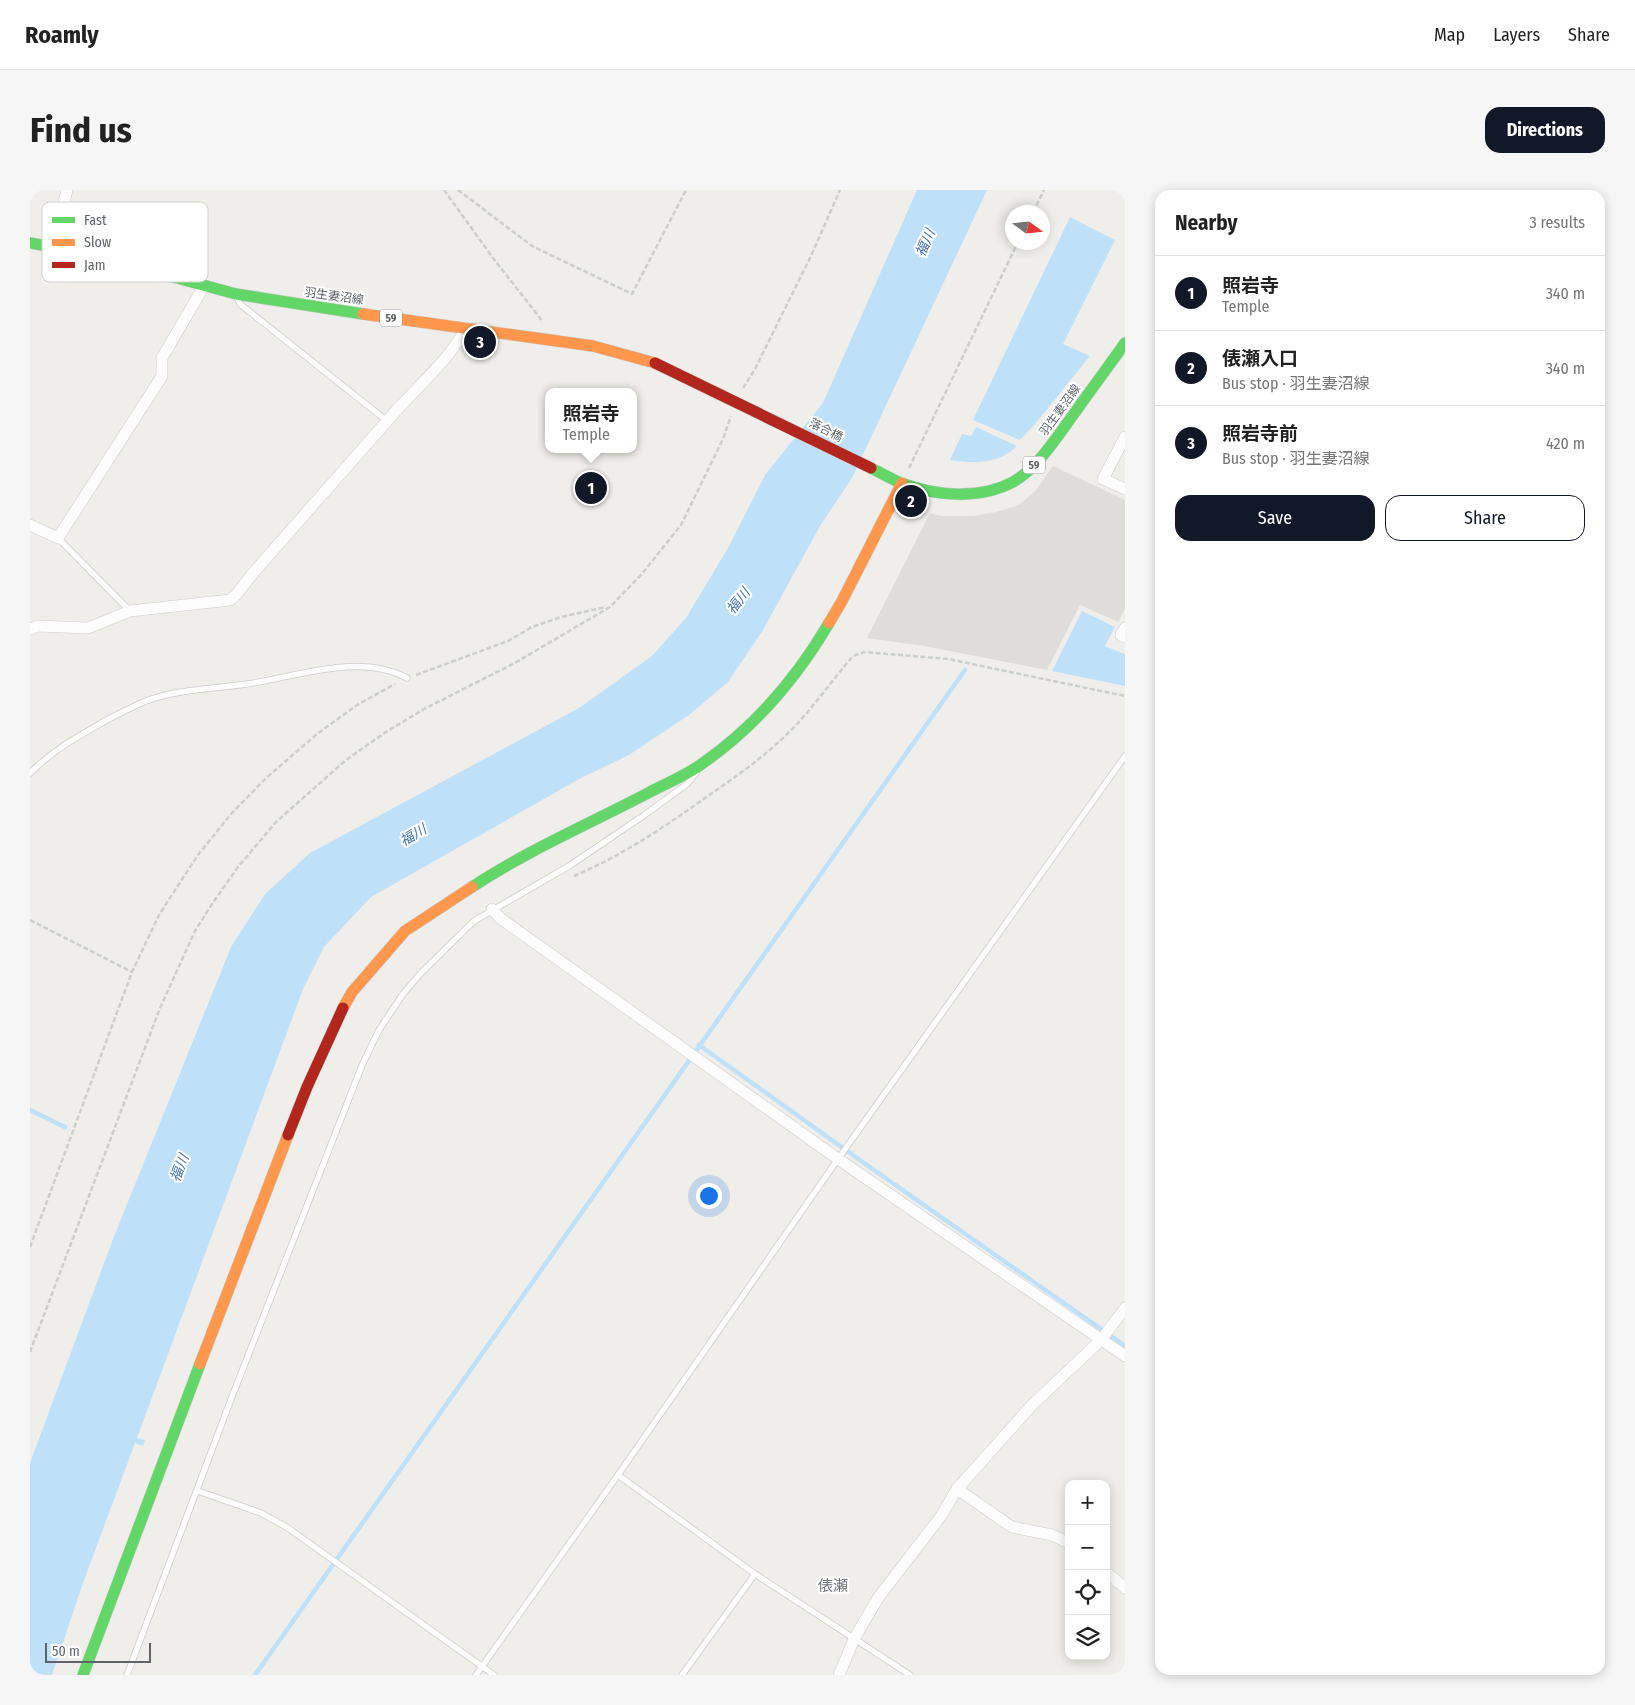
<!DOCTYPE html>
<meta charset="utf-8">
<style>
body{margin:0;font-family:"Fira Sans Condensed","Noto Sans JP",sans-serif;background:#f6f6f6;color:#222}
.controls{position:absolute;right:15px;bottom:15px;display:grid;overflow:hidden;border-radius:10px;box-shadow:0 2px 12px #0003}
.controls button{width:45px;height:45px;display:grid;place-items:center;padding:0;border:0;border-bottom:1px solid #e0e0e0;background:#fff;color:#222;font:25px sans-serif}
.compass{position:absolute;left:975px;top:15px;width:45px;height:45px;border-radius:50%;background:#fff;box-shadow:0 2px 12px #0003;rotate:105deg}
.scale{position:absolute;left:15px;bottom:12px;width:106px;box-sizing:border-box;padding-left:5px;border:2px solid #5f6368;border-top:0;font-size:14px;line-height:18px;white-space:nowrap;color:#5f6368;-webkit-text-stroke:4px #fff;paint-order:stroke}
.you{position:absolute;left:678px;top:1005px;width:18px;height:18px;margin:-12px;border:4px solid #fff;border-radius:50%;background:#1a73e8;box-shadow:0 0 0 8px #1a73e833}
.badge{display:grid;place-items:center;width:32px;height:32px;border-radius:50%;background:#111827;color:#fff;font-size:16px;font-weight:700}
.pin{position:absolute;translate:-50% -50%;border:2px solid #fff;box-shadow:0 1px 5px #0006}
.popup{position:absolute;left:515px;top:198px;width:92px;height:65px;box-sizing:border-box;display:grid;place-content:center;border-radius:10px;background:#fff;filter:drop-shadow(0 1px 4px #0005);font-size:16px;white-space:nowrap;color:#767676}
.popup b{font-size:19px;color:#222}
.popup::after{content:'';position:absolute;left:50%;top:100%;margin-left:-10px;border:10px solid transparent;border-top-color:#fff}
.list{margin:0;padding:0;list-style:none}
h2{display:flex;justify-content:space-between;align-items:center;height:65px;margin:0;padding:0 20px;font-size:21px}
h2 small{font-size:16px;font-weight:400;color:#767676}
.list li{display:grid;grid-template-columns:32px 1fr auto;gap:15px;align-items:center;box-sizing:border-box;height:75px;padding:0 20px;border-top:1px solid #e0e0e0}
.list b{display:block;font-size:19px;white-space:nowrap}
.list p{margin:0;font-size:16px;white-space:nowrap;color:#767676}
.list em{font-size:16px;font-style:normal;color:#767676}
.actions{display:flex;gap:10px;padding:15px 20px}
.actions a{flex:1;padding:11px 0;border:1px solid #111827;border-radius:15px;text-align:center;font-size:18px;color:#111827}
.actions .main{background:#111827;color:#fff}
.icon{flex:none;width:28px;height:28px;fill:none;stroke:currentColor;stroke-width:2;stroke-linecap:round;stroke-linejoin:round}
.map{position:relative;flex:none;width:1095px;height:1485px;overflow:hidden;border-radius:15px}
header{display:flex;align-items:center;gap:30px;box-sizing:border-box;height:70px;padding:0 25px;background:#fff;border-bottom:1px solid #e0e0e0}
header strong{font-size:24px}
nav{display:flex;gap:28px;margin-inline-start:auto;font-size:18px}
.intro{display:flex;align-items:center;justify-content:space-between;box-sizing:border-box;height:120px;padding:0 30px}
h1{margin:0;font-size:35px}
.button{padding:12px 22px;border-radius:15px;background:#111827;color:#fff;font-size:18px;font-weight:700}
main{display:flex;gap:30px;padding:0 30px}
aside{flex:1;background:#fff;border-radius:15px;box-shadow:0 2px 12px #0003}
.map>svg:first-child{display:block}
.industrial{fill:#dfddda}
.water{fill:#bfe0f9}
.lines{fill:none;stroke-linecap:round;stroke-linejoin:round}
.stream{stroke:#bfe0f9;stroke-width:4.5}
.lane-casing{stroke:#cbcccc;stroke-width:7}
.street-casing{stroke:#cbcccc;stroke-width:12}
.fast-casing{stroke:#cacacb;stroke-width:12}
.slow-casing{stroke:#cacacb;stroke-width:12}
.jam-casing{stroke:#cacacb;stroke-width:12}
.path{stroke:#cacfcc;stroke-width:2.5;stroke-dasharray:5 2.5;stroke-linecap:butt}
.lane{stroke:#fdfcfc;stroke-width:5.5}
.street{stroke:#fdfcfc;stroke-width:11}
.fast{stroke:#63d668;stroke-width:11}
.slow{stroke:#ff974d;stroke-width:11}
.jam{stroke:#b3261e;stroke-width:11}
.labels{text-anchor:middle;stroke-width:4;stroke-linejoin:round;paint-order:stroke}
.shield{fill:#fff;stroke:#8f9295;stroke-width:1}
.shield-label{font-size:11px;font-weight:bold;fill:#5f6368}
.street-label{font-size:12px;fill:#5f6368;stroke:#fff}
.water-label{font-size:14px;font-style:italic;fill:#4174aa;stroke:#fff}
.quarter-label{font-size:15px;fill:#70757a;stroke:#fff}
.key{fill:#fff;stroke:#cfd0d2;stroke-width:1}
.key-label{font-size:14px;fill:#5f6368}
</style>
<header>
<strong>Roamly</strong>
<nav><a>Map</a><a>Layers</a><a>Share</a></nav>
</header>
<div class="intro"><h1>Find us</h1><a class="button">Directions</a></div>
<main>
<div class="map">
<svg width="1095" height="1485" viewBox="0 0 1095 1485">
<rect width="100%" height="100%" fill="#efeeea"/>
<polygon class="industrial" points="1023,276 1095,310 1095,419 1088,432 1050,415 1017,480 894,456 837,448 900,323 911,326 943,326 966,322 989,315 1006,300"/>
<g class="water">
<polygon points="887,0 957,0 822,288 790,336 733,440 698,492 659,525 599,565 551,588 341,707 294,757 273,799 107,1248 115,1250 113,1256 105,1253 53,1393 22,1485 0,1485 0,1273 83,1049 201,757 235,704 280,663 549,518 622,466 656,428 698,358 735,285 793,213"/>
<polygon points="1040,27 1085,50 1033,154 1060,166 1005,234 990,250 943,230"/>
<path d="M946,237L987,256C968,274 946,274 920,270L932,244L941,246Z"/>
<polygon points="1052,421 1085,437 1075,456 1094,464 1095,463 1095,496 1022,481"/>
</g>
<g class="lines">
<g class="stream">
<polyline points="669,855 827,968 1095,1156"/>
<polyline points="0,920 35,937"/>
<polyline points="225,1485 935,480"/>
</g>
<defs>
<g id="lane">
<polyline points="207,107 210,114 357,231"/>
<polyline points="28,348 100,421"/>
<path d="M0,583C23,560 47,547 75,531C88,524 102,517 116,511C148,499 183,499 217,494C266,487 330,462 377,488"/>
<polyline points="588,1285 725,1384 880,1485"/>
<polyline points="168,1301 231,1323 258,1338 464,1485"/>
<polyline points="97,1485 203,1204 333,873 349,840 373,804 390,784 444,731 539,676 613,626 657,594 666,583"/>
<polyline points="446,1485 588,1285 808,969 1095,566"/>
<polyline points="652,1485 725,1384"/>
</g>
<g id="street">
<polyline points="23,57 37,0"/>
<polyline points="1095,247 1073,289 1095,299"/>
<polyline points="0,335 28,348 132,186 132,168 174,96"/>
<polyline points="1095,438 1091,445 1095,447"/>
<path d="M0,439L8,436L58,438L100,421L200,410L206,405L224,382C271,329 318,275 365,222C389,195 419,170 436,138"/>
<polyline points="462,719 470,728 808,969 1095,1166"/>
<polyline points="927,1299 982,1337 1022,1345 1039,1353"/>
<polyline points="1076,1382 1095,1398"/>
<polyline points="809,1485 824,1449 848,1408 911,1326 927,1299 1002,1215 1071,1150 1095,1118"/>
</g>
<g id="fast">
<polyline points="0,53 55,63 206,104 333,124"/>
<path d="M841,278C851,283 861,289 871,293C906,306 949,310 983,292C1008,278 1029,244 1046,221C1062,198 1079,176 1095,153"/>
<path d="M442,697C498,660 561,633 620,602C637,593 657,585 673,573C726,536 766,489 799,433"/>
<polyline points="53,1485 170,1174"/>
</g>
<g id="slow">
<polyline points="333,124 563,156 625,173"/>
<polyline points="799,433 812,411 872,293"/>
<polyline points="313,818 322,802 375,741 442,697"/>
<polyline points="170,1174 258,945"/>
</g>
<g id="jam">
<polyline points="625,173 841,278"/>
<polyline points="258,945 277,897 313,818"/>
</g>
</defs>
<use href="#lane" class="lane-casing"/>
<use href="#street" class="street-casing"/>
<use href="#fast" class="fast-casing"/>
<use href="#slow" class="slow-casing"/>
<use href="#jam" class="jam-casing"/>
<g class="path">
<polyline points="414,0 463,68 510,128 512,133"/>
<polyline points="428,0 502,56 602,104 656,0"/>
<polyline points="1003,22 1014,0"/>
<polyline points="713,198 724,181 781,66 810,0"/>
<polyline points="879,278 988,52"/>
<polyline points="386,485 478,451 502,437 531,427 576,417"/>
<path d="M544,686C591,666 633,638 675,608C707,586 740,563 767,534C787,512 804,488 823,466L834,462L918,469L1095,506"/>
<polyline points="0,730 102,782"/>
<polyline points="0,1057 102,782 129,725 147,697 168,665 201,624 235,589 287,544 327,515 365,494"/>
<polyline points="0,1162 130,818 165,741 182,714 208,677 246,632 316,570 356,542 394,519 483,474 580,417 611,385 651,335 693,249 701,226"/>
</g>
<use href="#lane" class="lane"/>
<use href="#street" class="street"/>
<use href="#fast" class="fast"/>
<use href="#slow" class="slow"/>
<use href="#jam" class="jam"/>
</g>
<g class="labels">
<g class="shield">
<rect x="350" y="119.5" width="22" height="17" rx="4"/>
<rect x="993" y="266.5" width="22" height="17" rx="4"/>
</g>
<g class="shield-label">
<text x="361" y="132">59</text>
<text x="1004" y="279">59</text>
</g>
<g class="street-label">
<text transform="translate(304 106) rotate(8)" y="4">羽生妻沼線</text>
<text transform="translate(1030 220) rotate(-54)" y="4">羽生妻沼線</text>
<text transform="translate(796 240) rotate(27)" y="4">落合橋</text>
</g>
<g class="water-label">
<text transform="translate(895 53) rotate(-66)" y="5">福川</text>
<text transform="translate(708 411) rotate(-52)" y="5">福川</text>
<text transform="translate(383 645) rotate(-31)" y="5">福川</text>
<text transform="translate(149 978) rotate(-69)" y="5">福川</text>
</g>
<g class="quarter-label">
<text x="803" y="1401">俵瀬</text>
</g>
</g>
<rect x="12" y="12" width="166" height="80" rx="8" class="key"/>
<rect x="22" y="27" width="23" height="6" fill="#63d668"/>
<rect x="22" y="49" width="23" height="7" fill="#ff974d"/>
<rect x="22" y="72" width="23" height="6" fill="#b3261e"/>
<g class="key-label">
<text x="54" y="35">Fast</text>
<text x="54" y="57">Slow</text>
<text x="54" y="80">Jam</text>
</g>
</svg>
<div class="controls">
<button>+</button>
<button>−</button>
<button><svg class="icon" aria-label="locate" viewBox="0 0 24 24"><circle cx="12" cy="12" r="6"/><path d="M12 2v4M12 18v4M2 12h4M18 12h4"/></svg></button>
<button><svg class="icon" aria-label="layers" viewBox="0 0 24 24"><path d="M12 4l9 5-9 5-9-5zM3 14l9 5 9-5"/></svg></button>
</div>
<svg class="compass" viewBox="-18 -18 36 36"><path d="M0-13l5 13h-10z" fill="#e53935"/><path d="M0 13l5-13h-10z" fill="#767676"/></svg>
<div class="scale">50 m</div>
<div class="you"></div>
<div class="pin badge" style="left:561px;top:298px">1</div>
<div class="popup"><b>照岩寺</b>Temple</div>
<div class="pin badge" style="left:881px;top:311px">2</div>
<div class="pin badge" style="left:450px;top:152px">3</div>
</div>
<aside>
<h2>Nearby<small>3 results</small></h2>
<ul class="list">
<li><span class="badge">1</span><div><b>照岩寺</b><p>Temple</p></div><em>340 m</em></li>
<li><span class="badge">2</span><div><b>俵瀬入口</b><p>Bus stop · 羽生妻沼線</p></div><em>340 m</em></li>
<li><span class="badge">3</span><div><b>照岩寺前</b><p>Bus stop · 羽生妻沼線</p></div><em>420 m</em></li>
</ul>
<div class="actions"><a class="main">Save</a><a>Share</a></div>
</aside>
</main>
